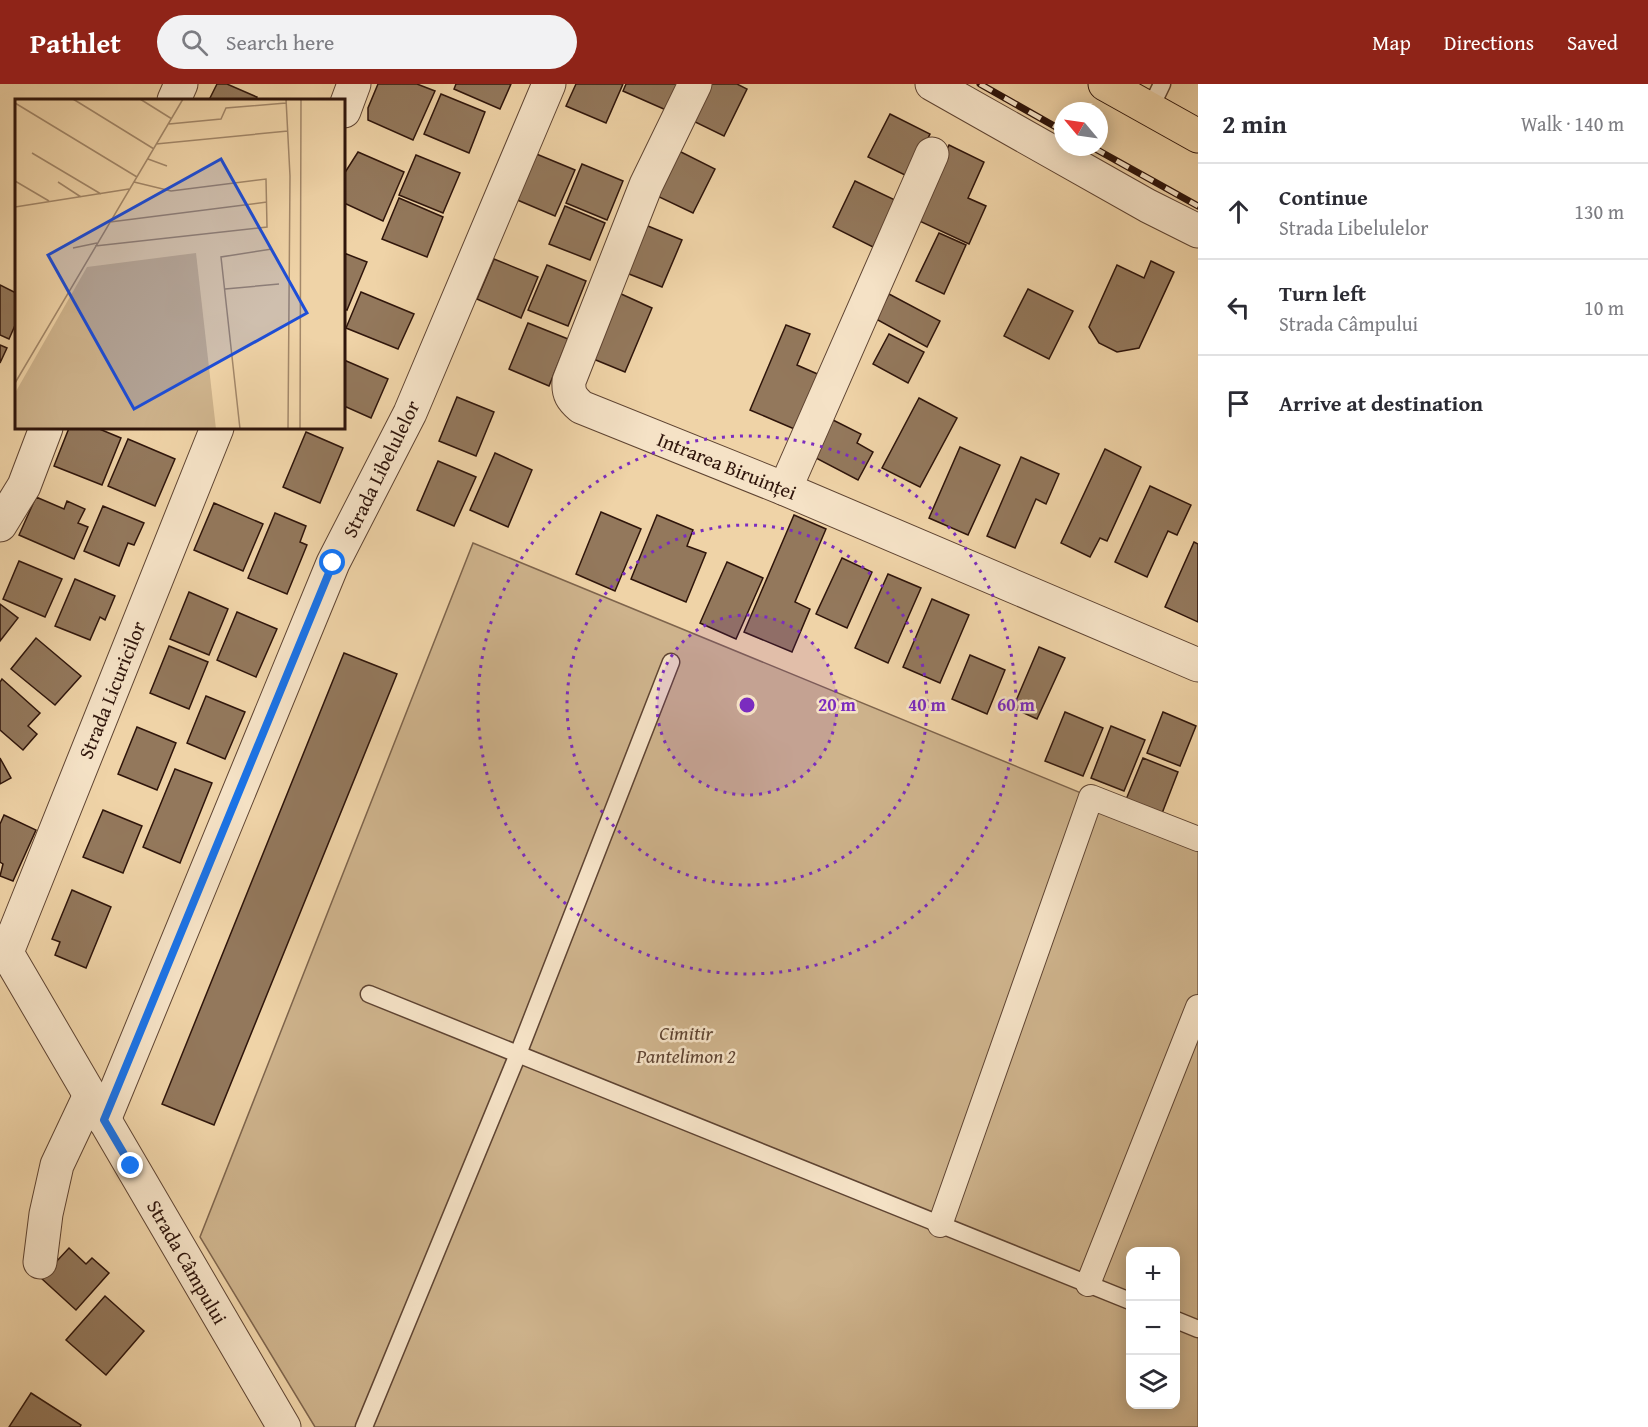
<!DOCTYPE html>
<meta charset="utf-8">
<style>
body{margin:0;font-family:"Gentium Book Plus",serif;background:#f2f2f3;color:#2b2b33}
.controls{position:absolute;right:18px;bottom:18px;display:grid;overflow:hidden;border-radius:12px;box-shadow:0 3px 15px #0003}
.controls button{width:54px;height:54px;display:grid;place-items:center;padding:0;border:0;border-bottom:2px solid #e1e1e2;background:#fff;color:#2b2b33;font:30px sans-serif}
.compass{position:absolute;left:1054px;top:18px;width:54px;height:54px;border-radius:50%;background:#fff;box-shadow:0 3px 15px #0003;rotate:299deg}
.stop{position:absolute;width:18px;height:18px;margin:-14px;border:4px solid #1a73e8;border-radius:50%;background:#fff}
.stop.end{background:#1a73e8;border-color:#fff;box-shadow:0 2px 6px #0008}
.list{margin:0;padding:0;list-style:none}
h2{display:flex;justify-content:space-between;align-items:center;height:78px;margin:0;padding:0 24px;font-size:26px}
h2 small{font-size:20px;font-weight:400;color:#7c7c81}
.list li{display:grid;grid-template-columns:39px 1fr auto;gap:18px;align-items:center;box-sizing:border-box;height:96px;padding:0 24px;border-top:2px solid #e1e1e2}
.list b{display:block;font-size:22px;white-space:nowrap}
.list p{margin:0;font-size:20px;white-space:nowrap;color:#7c7c81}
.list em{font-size:20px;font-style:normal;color:#7c7c81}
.icon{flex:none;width:33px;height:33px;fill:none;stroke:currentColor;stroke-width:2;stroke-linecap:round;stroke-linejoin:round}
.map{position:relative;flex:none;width:1198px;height:1343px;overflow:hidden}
header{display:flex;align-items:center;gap:36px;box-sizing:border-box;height:84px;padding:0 30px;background:#8f2418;color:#fff}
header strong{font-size:28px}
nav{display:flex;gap:33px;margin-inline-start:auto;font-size:21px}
.search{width:420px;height:54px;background:#f2f2f3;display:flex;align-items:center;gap:15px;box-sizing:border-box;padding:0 21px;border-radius:33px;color:#7c7c81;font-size:22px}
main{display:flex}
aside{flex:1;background:#fff}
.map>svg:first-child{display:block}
.green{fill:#ceb38c;stroke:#7e644c;stroke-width:1.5;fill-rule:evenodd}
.building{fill:#93785c;stroke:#2f150b;stroke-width:1.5}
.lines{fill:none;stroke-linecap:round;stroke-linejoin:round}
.service-casing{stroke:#5f4432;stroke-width:19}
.pedestrian-casing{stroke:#5f4432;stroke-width:26}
.minor-casing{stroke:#5f4432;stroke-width:35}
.primary-casing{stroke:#2f150b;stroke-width:35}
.service{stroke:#f5e2c6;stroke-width:16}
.pedestrian{stroke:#f5e2c6;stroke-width:24}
.minor{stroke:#f5e2c6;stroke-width:33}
.primary{stroke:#efd3a7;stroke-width:33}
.rail-casing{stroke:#2f150b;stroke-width:7}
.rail{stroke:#f5e2c6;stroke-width:4.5;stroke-dasharray:14;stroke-linecap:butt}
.route{stroke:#1a73e8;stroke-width:8}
.ring{fill:none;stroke:#7b2cbf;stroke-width:3;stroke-dasharray:3 6}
.labels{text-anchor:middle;stroke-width:5;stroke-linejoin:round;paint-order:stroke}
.street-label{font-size:20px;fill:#2f150b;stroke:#f5e2c6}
.park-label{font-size:20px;font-style:italic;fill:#5f4432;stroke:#f5e2c6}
.inset-road{fill:none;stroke:#a28769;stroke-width:1.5}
.view{fill:#1d4ed8;fill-opacity:0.15;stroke:#1d4ed8;stroke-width:3}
.inset-edge{fill:none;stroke:#2f150b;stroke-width:3}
.centre{fill:#7b2cbf;stroke:#f5e2c6;stroke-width:3}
.ring-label{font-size:18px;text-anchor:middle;font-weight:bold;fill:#7b2cbf;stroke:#f5e2c6;stroke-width:5;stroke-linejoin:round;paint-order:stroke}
</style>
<header>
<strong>Pathlet</strong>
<div class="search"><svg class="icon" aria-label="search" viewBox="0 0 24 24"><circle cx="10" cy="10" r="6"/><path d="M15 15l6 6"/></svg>Search here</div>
<nav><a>Map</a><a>Directions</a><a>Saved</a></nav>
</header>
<main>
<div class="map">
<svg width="1198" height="1343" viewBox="0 0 1198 1343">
<rect width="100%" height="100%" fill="#efd3a7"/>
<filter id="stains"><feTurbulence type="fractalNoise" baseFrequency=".00333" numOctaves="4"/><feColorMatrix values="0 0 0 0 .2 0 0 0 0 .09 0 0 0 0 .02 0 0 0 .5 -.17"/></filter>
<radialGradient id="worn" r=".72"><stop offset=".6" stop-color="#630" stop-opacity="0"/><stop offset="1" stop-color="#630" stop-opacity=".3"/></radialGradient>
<path class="green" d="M473,459L1198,757V1343H315L200,1153ZM1130,1168H1176V1320H1130Z"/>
<g class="building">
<polygon points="217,0 227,0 257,13 255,16 209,16"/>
<polygon points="378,0 417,0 435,7 413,56 368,36 368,24"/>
<polygon points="456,0 511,0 500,25 454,5"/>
<polygon points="576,0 623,0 606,39 566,22"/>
<polygon points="626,0 678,0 666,26 623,7"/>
<polygon points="710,0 737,0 747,5 724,52 691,36"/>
<polygon points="441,10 485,28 469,69 424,50"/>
<polygon points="890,30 930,50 909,93 868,73"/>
<polygon points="949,61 984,78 968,114 986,122 969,160 915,135"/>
<polygon points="677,66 715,85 693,129 655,111"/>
<polygon points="358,68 404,88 383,137 344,119 344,90"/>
<polygon points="534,69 575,86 555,132 515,115"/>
<polygon points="416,71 460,89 443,129 399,111"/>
<polygon points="582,80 623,97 607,136 566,119"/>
<polygon points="855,97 895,116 873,163 833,143"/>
<polygon points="399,114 443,133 427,173 382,155"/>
<polygon points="565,122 605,139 590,176 549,160"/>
<polygon points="643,140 682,156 662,203 624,188"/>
<polygon points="939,149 966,161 944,210 916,197"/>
<polygon points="344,169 367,178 347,226 344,224"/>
<polygon points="494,175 538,193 521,234 477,215"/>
<polygon points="1151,177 1174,188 1139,264 1117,268 1099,259 1089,243 1117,181 1144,194"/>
<polygon points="547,181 586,197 568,242 528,226"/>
<polygon points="0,201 16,209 16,239 9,255 0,251"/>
<polygon points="1028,205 1073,227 1049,275 1004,252"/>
<polygon points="361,208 414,230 398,265 346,244"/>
<polygon points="619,209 652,224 625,288 591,274"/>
<polygon points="889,210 940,237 927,263 876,235"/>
<polygon points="528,239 568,255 549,302 509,285"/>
<polygon points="786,241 810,250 797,281 822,292 799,347 750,326"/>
<polygon points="889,250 924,268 908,299 873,280"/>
<polygon points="0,261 7,264 0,279"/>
<polygon points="344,276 388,295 371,334 344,322"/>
<polygon points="457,313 494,328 476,372 439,357"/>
<polygon points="919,314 957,334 920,403 882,384"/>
<polygon points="833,336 861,350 857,359 873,368 858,396 814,373"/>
<polygon points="69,344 97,344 121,354 102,401 54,382"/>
<polygon points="306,348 343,364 320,419 283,403"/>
<polygon points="128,355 175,375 155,422 108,402"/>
<polygon points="960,363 1000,381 968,451 929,434"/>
<polygon points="1105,365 1141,383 1107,457 1100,454 1090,473 1061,459"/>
<polygon points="495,369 532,386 508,443 470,426"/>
<polygon points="1021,373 1059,390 1046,420 1036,415 1015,464 987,452"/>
<polygon points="438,377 476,393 454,442 417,426"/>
<polygon points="1150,402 1191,421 1177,451 1168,447 1147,493 1115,478"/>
<polygon points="36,413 64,425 67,417 85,425 78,439 88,443 74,475 19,451"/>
<polygon points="214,419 263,440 243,487 194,466"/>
<polygon points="103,422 144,439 134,461 128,459 119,482 84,467"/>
<polygon points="601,428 641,445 615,507 576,490"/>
<polygon points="275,429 306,442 300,458 307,461 287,510 248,494"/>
<polygon points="657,431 693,446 687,462 706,469 686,518 631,495"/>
<polygon points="794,431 826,445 795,518 810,525 792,568 744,548"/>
<polygon points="1194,458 1198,460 1198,538 1165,523"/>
<polygon points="842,474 872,488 847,544 816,530"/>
<polygon points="19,477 62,495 45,533 3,515"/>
<polygon points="727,478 763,494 736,555 700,539"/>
<polygon points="888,490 921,504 888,579 855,564"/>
<polygon points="75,495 115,512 105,536 100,533 90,556 55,542"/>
<polygon points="189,508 228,525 209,571 170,555"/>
<polygon points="932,515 969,531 940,599 903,583"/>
<polygon points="0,520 18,534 0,557"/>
<polygon points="237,528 277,545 256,593 217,576"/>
<polygon points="36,554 81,592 55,621 11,585"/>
<polygon points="169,562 208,578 189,625 150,609"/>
<polygon points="1039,563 1065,574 1037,635 1013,624"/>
<polygon points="344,569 397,590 214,1041 162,1020"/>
<polygon points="970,571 1005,586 987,630 952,615"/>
<polygon points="2,595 40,629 28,642 37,650 23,666 0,646 0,598"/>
<polygon points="206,612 245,628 225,675 187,659"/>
<polygon points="1065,628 1103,644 1083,692 1045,677"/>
<polygon points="1163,628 1196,642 1180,682 1147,669"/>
<polygon points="1111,642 1145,656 1124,707 1091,694"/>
<polygon points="137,643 176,659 157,706 118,690"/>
<polygon points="0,674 11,694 0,700"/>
<polygon points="1143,674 1178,688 1161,732 1125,718"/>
<polygon points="175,685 212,699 180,779 143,763"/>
<polygon points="103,726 142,742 123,789 83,773"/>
<polygon points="4,731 36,746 13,797 0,792 3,780 0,778 0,740"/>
<polygon points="72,806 111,823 86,884 55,871 60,858 52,855"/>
<polygon points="69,1164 86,1180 92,1174 109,1189 76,1226 41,1194"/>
<polygon points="105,1212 144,1247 106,1291 66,1256"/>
<polygon points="31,1309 81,1341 80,1343 9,1343"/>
</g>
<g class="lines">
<defs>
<g id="service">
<polyline points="1150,25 1162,0"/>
<polyline points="369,910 1130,1217"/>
<polyline points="1176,1236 1198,1245"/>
<polyline points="364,1343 518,970 671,578"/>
</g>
<g id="pedestrian">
<polyline points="940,1141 1091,713 1198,755"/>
<polyline points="1088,1200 1198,923"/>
</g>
<g id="minor">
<path d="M695,0L646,101L569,297C568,310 572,315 581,323L785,405L1198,581"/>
<polyline points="932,0 1148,122 1198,147"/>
<polyline points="174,16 181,0"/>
<polyline points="344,27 354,0"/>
<polyline points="785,405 932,70"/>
<polyline points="0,441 24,402 46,344"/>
<polyline points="0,857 284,1343"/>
<polyline points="7,868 217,344"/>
<polyline points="104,1036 333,479 410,329 549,0"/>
<polyline points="40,1178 46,1130 57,1081 90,1011"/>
</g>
<polyline id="primary" points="1105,0 1198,52"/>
</defs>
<use href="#service" class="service-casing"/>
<use href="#pedestrian" class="pedestrian-casing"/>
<use href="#minor" class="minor-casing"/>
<use href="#primary" class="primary-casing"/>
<use href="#service" class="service"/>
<use href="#pedestrian" class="pedestrian"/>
<use href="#minor" class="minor"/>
<use href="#primary" class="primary"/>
<defs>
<g id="rail">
<polyline points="980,0 1063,47"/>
<polyline points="1092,63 1198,122"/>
</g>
</defs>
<use href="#rail" class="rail-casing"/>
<use href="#rail" class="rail"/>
</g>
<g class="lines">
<polyline class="route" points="131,1082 104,1036 333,479"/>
</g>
<circle cx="747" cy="621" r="90" fill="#7b2cbf" fill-opacity=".12"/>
<g class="ring">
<circle cx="747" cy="621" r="90"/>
<circle cx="747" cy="621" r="180"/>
<circle cx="747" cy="621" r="269"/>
</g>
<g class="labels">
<g class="street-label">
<text transform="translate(727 382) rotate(22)" y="7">Intrarea Biruinței</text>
<text transform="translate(381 385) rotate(-64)" y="7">Strada Libelulelor</text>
<text transform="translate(112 606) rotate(-68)" y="7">Strada Licuricilor</text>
<text transform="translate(187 1178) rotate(60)" y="7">Strada Câmpului</text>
</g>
<g class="park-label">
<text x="686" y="956">Cimitir<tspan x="686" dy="23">Pantelimon 2</tspan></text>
</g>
</g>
<g transform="translate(15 15)">
<rect width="330" height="330" fill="#efd3a7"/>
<path d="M181,154L201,330H0V294L72,168Z" fill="#ceb38c"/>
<path class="inset-road" d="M58,0L139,50M125,0L157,20M271,0L275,77L273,330M0,4L122,78M154,25L206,20L211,9L271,4M141,45L273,32M17,54L86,95M133,60L152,67M0,82L34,102M43,83L66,98M0,108L114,90M95,123L252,103M80,147L252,128L251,80L156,92L119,83M58,149L82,144M210,190L264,185M0,284L168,0M225,330L206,158L257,150M285,330L286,0"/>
<path class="view" d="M206,60L292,214L119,310L33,156Z"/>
<rect width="330" height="330" class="inset-edge"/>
</g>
<circle cx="747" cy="621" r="9" class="centre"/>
<g class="ring-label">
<text x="837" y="627">20 m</text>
<text x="927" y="627">40 m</text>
<text x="1016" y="627">60 m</text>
</g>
<rect width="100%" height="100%" filter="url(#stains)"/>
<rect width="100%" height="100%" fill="url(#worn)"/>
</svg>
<div class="controls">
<button>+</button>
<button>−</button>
<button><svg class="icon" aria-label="layers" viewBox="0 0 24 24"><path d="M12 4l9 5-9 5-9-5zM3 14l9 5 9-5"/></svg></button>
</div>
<svg class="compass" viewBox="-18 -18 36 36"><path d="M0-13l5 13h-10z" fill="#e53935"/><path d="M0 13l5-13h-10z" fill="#7c7c81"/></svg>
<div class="stop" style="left:333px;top:479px"></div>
<div class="stop end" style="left:131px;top:1082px"></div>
</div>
<aside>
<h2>2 min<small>Walk · 140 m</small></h2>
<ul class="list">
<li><svg class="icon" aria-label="ahead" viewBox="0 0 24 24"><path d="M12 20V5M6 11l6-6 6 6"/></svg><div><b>Continue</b><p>Strada Libelulelor</p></div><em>130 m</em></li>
<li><svg class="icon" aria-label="left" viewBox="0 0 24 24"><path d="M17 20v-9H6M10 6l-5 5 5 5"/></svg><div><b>Turn left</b><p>Strada Câmpului</p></div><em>10 m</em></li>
<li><svg class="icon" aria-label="arrive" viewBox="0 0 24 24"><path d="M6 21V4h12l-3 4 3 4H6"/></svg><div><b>Arrive at destination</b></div></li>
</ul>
</aside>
</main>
